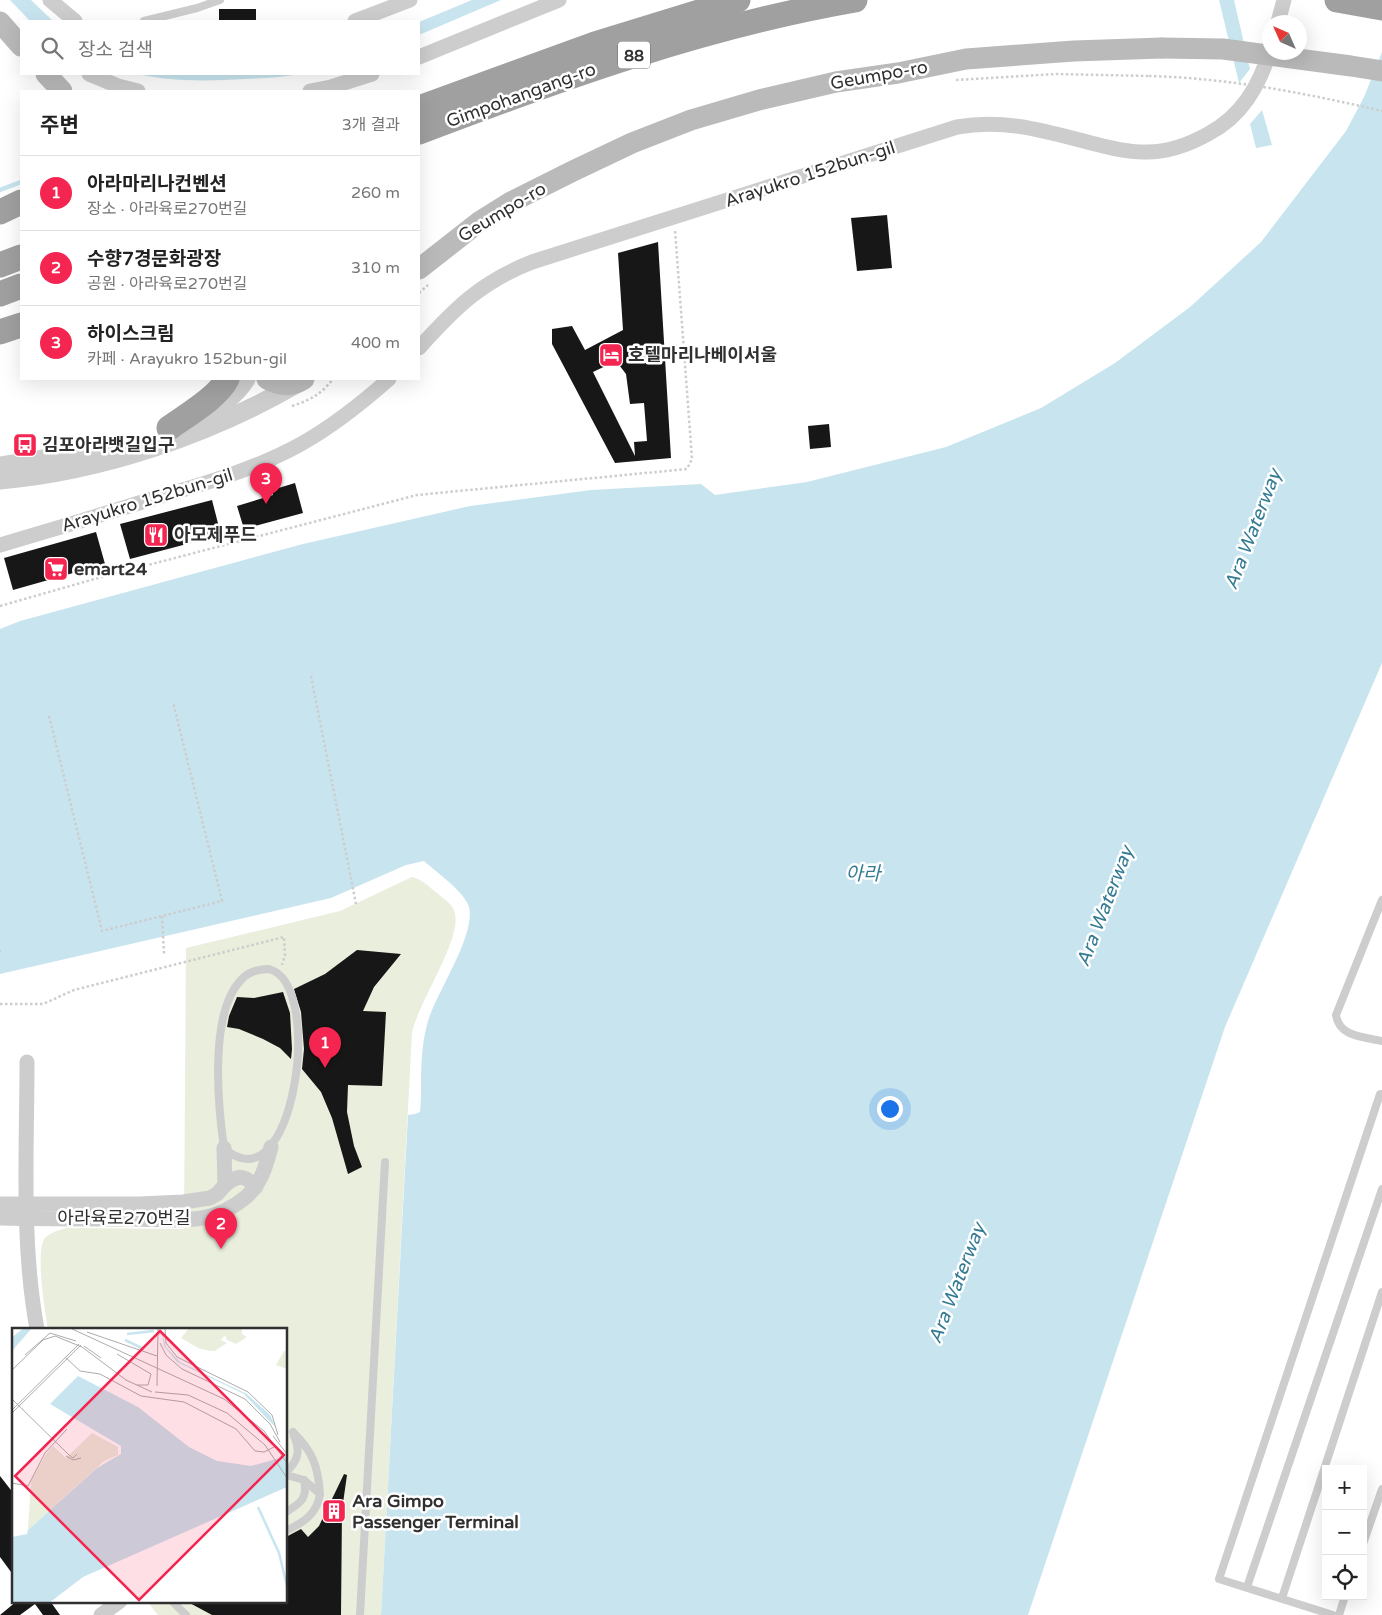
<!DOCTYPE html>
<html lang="ko">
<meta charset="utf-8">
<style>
body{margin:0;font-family:"Varela Round","Noto Sans KR",sans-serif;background:#f2f2f2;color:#222}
.controls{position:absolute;right:15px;bottom:15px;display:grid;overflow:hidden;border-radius:0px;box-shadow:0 5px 20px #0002}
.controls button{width:45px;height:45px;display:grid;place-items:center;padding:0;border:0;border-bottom:1px solid #e0e0e0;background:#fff;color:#222;font:25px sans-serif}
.compass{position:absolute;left:1262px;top:15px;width:45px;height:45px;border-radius:50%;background:#fff;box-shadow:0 5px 20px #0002;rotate:315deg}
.you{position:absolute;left:889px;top:1108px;width:18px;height:18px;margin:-12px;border:4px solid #fff;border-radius:50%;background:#1a73e8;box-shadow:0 0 0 8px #1a73e833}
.badge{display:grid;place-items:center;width:32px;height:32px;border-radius:50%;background:#f42550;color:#fff;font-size:16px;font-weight:700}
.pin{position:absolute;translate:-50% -41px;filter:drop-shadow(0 1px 2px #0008)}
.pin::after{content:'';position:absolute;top:26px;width:18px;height:15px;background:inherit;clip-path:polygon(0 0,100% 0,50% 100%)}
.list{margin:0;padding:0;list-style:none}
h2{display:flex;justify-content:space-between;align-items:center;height:65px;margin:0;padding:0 20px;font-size:21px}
h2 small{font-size:16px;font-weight:400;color:#767676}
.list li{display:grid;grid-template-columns:32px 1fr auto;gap:15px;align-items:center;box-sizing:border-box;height:75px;padding:0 20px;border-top:1px solid #e0e0e0}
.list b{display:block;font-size:19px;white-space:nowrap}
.list p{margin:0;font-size:16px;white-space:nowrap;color:#767676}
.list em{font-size:16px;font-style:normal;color:#767676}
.icon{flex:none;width:28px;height:28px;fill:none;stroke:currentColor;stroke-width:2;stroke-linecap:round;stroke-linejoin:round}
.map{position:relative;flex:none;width:1382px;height:1615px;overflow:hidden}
.search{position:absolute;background:#fff;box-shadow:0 5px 20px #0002;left:20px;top:20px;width:400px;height:55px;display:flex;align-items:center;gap:12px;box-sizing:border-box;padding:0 18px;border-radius:0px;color:#767676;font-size:19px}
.panel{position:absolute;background:#fff;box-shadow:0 5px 20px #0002;left:20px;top:90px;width:400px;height:290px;border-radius:0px}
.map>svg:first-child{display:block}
.green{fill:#e9eedd}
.water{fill:#c8e5ef}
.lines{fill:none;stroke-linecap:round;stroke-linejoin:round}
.stream{stroke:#c8e5ef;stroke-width:4.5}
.building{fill:#171717;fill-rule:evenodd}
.path{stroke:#cdcdcd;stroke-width:2.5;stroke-dasharray:2.5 2.5;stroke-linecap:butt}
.service{stroke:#cdcdcd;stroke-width:8}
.minor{stroke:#cdcdcd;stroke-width:15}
.tertiary{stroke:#cdcdcd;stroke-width:19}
.secondary{stroke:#bababa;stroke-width:21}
.trunk{stroke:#a0a0a0;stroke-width:25}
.path-bridge{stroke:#cdcdcd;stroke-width:2.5;stroke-dasharray:2.5 2.5;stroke-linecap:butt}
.secondary-bridge{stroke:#bababa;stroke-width:21}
.labels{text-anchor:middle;stroke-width:5;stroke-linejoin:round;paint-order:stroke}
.shield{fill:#fff;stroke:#6e6e6e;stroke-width:1}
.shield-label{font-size:16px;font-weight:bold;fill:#303030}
.street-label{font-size:18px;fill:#303030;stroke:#fff}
.poi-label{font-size:18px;font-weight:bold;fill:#303030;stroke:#fff;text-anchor:start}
.water-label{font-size:19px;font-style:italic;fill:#347b93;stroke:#fff}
.inset-river{fill:none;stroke:#c8e5ef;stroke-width:2.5}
.inset-road{fill:none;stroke:#acacac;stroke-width:1}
.view{fill:#f42550;fill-opacity:0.15;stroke:#f42550;stroke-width:2.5}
.inset-edge{fill:none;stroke:#303030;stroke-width:2.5}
</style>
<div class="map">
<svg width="1382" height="1615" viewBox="0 0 1382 1615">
<rect width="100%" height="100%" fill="#fff"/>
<path class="green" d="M412,877C422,879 429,887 437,893C444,899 453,904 455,914C461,941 418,1002 412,1033L381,1615H158L147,1601H286V1329H48C45,1312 35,1251 45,1238C51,1232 59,1230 67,1228L184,1229L186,948L340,911Z"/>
<g class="water">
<polygon points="10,0 31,0 53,21 30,21"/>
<polygon points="472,0 501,0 419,35 419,22"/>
<polygon points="1219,0 1234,0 1250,69 1239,83"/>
<path d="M1382,52V663L1225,1027L1028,1615H381L408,1115L415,1114L420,1112C421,1103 421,1094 421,1085C421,1064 422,1041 428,1021C437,991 476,935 469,907C465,892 436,872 424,861L406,865L331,898L0,974V629L20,621L303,544L470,506L591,490L701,484L715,495L807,482L946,447L1041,408L1115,363L1190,307L1261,242L1346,131L1364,97Z"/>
<path d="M138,74H299C281,78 263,78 245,79C209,81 173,82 138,74Z"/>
<polygon points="1262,110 1272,145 1256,148 1250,124"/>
</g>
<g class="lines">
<polyline class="stream" points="0,190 21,182"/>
</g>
<g class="building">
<rect x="219" y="9" width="37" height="12"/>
<polygon points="887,215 892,268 857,271 851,218"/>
<path d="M658,242L671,458L615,463L552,344V329L572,326L585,350L623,330L618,253ZM616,361L626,374L630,404L644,403L647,441L634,442L635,456L593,372Z"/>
<polygon points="829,424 831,447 810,449 808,426"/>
<polygon points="295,483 303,513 244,529 237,506 273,495 272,490"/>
<polygon points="212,500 221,535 130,559 120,524"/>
<polygon points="96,532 105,564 13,590 4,558"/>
<polygon points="357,950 401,954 374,987 363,1011 386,1012 382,1086 348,1085 347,1112 354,1146 362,1167 348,1174 332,1118 321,1092 302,1069 304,1049 301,1012 294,989 325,974"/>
<polygon points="283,992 290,1013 292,1049 291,1059 280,1048 263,1039 239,1029 227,1027 229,1016 237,997 254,998"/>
<polygon points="344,1474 347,1475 342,1510 341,1615 212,1615 186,1601 286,1601 286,1537 301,1529 308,1537 319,1526"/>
<polygon points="0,1476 14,1494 14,1576 0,1557"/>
<polygon points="17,1601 50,1601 60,1615 43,1615 35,1604 20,1615 0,1615"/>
</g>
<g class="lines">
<g class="path">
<polyline points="956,80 1056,74 1149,76"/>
<polyline points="419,293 428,285"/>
<path d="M292,406C311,400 321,394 333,379"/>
<polyline points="0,606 98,578 417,495 687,469 692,459 675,230"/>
<polyline points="311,676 356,904"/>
<polyline points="49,716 102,931 222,901 173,702"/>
<polyline points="162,916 164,954"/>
<polyline points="0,950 0,953"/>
<polyline points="0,1004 43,1004 74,990 284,937 285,955 282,965"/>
</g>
<g class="service">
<polyline points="144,21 197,8 220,0"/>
<path d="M1382,900L1336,1015C1339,1037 1364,1037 1382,1041"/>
<path d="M269,969C326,984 293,1211 224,1148C218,1106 209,1013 241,980C248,972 258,969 269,969Z"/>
<path d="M293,1432C313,1452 318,1466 320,1494"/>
<path d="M286,1472C298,1461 301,1451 294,1436"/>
<path d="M286,1475L304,1480L320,1494C317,1514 304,1522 286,1531"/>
<path d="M286,1512C301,1503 308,1498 304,1480"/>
<polyline points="1363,1544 1382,1489"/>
<polyline points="1247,1587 1382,1189"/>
<polyline points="1282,1598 1382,1292"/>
<polyline points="172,1601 186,1615"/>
<polyline points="360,1615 385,1162"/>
<polyline points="1333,1615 1219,1579 1380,1094 1382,1094"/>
<polyline points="1339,1615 1345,1596"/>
</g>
<g class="minor">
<polyline points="50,0 75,21"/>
<polyline points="355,21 410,0"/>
<polyline points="1278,22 1284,0"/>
<polyline points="419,57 559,0"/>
<polyline points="89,74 118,86 138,91"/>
<polyline points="310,91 331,87 372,74"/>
<path d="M419,348C455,308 481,282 532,262L957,127C1006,118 1048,132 1095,144C1112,148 1130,153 1147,152C1169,152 1190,144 1208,134C1242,116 1259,86 1270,51"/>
<path d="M0,545C51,530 101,515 152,499C203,484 254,470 301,444C333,426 362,403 389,379"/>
<path d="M27,1062C27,1151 21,1242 37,1329"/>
<path d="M225,1185C238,1175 244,1174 256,1187"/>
<polyline points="0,1204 139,1204 183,1202 210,1198 217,1194 225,1185 224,1148"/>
<path d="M0,1218C43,1219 86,1219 129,1219C153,1219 179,1222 202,1218C218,1215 233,1208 246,1197C261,1184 266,1166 271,1147"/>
<polyline points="101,1615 120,1601"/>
</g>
<g class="tertiary">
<path d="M202,415C220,407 235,396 246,379"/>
<polyline points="0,466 56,457 112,446"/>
<path d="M0,480C102,471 210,434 298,383"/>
</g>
<g class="secondary">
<polyline points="0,22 21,46"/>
<polyline points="46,74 62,91"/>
<polyline points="419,269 479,222 511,202 573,171 632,143 691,120 759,100 836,82 898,73 966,59 1074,51 1162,48"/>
<path d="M267,379C279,386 292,387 304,379"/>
</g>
<g class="trunk">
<polyline points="1337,0 1382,8"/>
<polyline points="419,108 595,44 738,0"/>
<path d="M419,132C561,78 705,26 855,0"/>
<polyline points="0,212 21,202"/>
<polyline points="0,265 21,257"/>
<polyline points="0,294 21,286"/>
<polyline points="0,332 21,325"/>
<path d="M169,428C187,415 217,398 227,379"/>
</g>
<path class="path-bridge" d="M1149,76C1228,78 1305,93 1382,111"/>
<polyline class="secondary-bridge" points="1162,48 1223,49 1351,66 1382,71"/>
</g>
<defs>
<symbol id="hotel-square" viewBox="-11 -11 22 22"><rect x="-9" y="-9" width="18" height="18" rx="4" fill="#f42550" stroke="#fff"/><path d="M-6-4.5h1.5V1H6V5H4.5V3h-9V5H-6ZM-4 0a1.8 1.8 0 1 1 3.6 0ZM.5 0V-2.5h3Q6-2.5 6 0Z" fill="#fff"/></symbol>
<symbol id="bus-square" viewBox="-11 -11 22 22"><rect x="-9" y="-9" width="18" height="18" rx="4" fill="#f42550" stroke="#fff"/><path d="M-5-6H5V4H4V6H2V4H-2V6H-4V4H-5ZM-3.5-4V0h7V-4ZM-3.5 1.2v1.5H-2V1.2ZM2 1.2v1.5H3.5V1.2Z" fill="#fff"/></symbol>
<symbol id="restaurant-square" viewBox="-11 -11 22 22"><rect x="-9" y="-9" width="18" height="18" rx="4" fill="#f42550" stroke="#fff"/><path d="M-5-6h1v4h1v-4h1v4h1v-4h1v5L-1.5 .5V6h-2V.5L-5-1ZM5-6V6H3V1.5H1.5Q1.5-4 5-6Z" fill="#fff"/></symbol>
<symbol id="supermarket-square" viewBox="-11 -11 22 22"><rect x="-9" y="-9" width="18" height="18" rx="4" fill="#f42550" stroke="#fff"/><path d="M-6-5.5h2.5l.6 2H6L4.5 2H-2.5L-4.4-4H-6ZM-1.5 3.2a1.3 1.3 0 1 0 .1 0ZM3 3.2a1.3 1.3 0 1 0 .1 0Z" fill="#fff"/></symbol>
<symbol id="building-square" viewBox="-11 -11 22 22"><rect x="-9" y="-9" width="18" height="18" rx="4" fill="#f42550" stroke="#fff"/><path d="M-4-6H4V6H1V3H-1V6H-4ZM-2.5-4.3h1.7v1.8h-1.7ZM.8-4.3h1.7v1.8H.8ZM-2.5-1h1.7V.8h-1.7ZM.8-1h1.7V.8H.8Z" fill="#fff"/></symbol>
</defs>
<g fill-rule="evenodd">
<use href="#hotel-square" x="597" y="341" width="28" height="28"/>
<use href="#bus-square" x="11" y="431" width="28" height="28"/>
<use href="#restaurant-square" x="142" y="521" width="28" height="28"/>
<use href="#supermarket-square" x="42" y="555" width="28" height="28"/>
<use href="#building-square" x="320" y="1497" width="28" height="28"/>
</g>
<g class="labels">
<rect class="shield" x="618" y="41.5" width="32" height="27" rx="4"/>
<g class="shield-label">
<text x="634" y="61">88</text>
</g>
<g class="street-label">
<text transform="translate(879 75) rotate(-10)" y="6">Geumpo-ro</text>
<text transform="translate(521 95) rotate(-20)" y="6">Gimpohangang-ro</text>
<text transform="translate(810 174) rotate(-18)" y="6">Arayukro 152bun-gil</text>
<text transform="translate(502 212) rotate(-31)" y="6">Geumpo-ro</text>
<text transform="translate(147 500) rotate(-17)" y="6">Arayukro 152bun-gil</text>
<text x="124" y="1224">아라육로270번길</text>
</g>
<g class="poi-label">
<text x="628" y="361">호텔마리나베이서울</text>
<text x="42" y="451">김포아라뱃길입구</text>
<text x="174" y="541">아모제푸드</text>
<text x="74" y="575">emart24</text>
<text x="352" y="1507">Ara Gimpo<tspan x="352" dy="21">Passenger Terminal</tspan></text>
</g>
<g class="water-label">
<text transform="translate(1252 529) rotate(-69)" y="7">Ara Waterway</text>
<text x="863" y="880">아라</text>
<text transform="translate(1104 906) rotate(-69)" y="7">Ara Waterway</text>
<text transform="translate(956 1283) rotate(-69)" y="7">Ara Waterway</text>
</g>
</g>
<g transform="translate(12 1328)">
<rect width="275" height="275" fill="#fff"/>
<path d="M177,0H230V6L235,9L224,16L215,12L213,7L209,12L215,15L203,23H198L186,20L169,10ZM272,23H275V41L264,37ZM80,105L106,119V127L92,133L16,202L19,153L34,126L41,118L54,130Z" fill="#e9eedd"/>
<path d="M12,0H20L0,23V9ZM149,0L154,19L168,34L235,66L258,87L264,100L232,66L165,34L152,18ZM66,48L126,79L177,119L205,133L239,138L275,128V159L71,249L37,275H0V209L15,206L16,202L85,140L109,126V118L38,76Z" fill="#c8e5ef"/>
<path class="inset-river" d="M115,6L142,3M113,12L132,21M246,179L267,225L275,258"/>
<path class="inset-road" d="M58,0L212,71L252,103L275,135M153,0L154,15L165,29L236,64L260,87L266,107M75,4L145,28M148,15L154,27L170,41L233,71L258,96L268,114M72,18L89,30M105,26L139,46L136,57H125M13,27L38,5L64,13M53,29L68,43L88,46L129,68L172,74L224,101L243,123L252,124L264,118M0,42L31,12L43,8L70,19L114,52L140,64M145,58L146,0M143,64L176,67L215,85L253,117L275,150M0,71L57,127L61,130L65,126M0,82L67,16M0,85L69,17M261,108L275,126M54,128L61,132L69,130M0,155L16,158L33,125L55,101"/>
<path class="view" d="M148,3L272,127L127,272L3,148Z"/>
<rect width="275" height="275" class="inset-edge"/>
</g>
</svg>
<div class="controls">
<button>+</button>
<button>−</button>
<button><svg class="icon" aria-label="locate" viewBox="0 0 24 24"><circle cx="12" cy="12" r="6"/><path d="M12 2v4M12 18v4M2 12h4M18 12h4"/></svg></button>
</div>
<svg class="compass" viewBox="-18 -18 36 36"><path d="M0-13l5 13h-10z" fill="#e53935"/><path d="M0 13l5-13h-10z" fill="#767676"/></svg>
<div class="you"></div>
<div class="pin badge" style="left:325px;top:1068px">1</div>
<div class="pin badge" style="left:221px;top:1249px">2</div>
<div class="pin badge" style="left:266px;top:504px">3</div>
<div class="search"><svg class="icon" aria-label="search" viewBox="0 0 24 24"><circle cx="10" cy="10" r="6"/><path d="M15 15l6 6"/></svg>장소 검색</div>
<section class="panel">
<h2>주변<small>3개 결과</small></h2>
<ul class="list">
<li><span class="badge">1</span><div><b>아라마리나컨벤션</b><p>장소 · 아라육로270번길</p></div><em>260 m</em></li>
<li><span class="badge">2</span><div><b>수향7경문화광장</b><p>공원 · 아라육로270번길</p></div><em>310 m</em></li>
<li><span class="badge">3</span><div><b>하이스크림</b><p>카페 · Arayukro 152bun-gil</p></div><em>400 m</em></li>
</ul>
</section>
</div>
